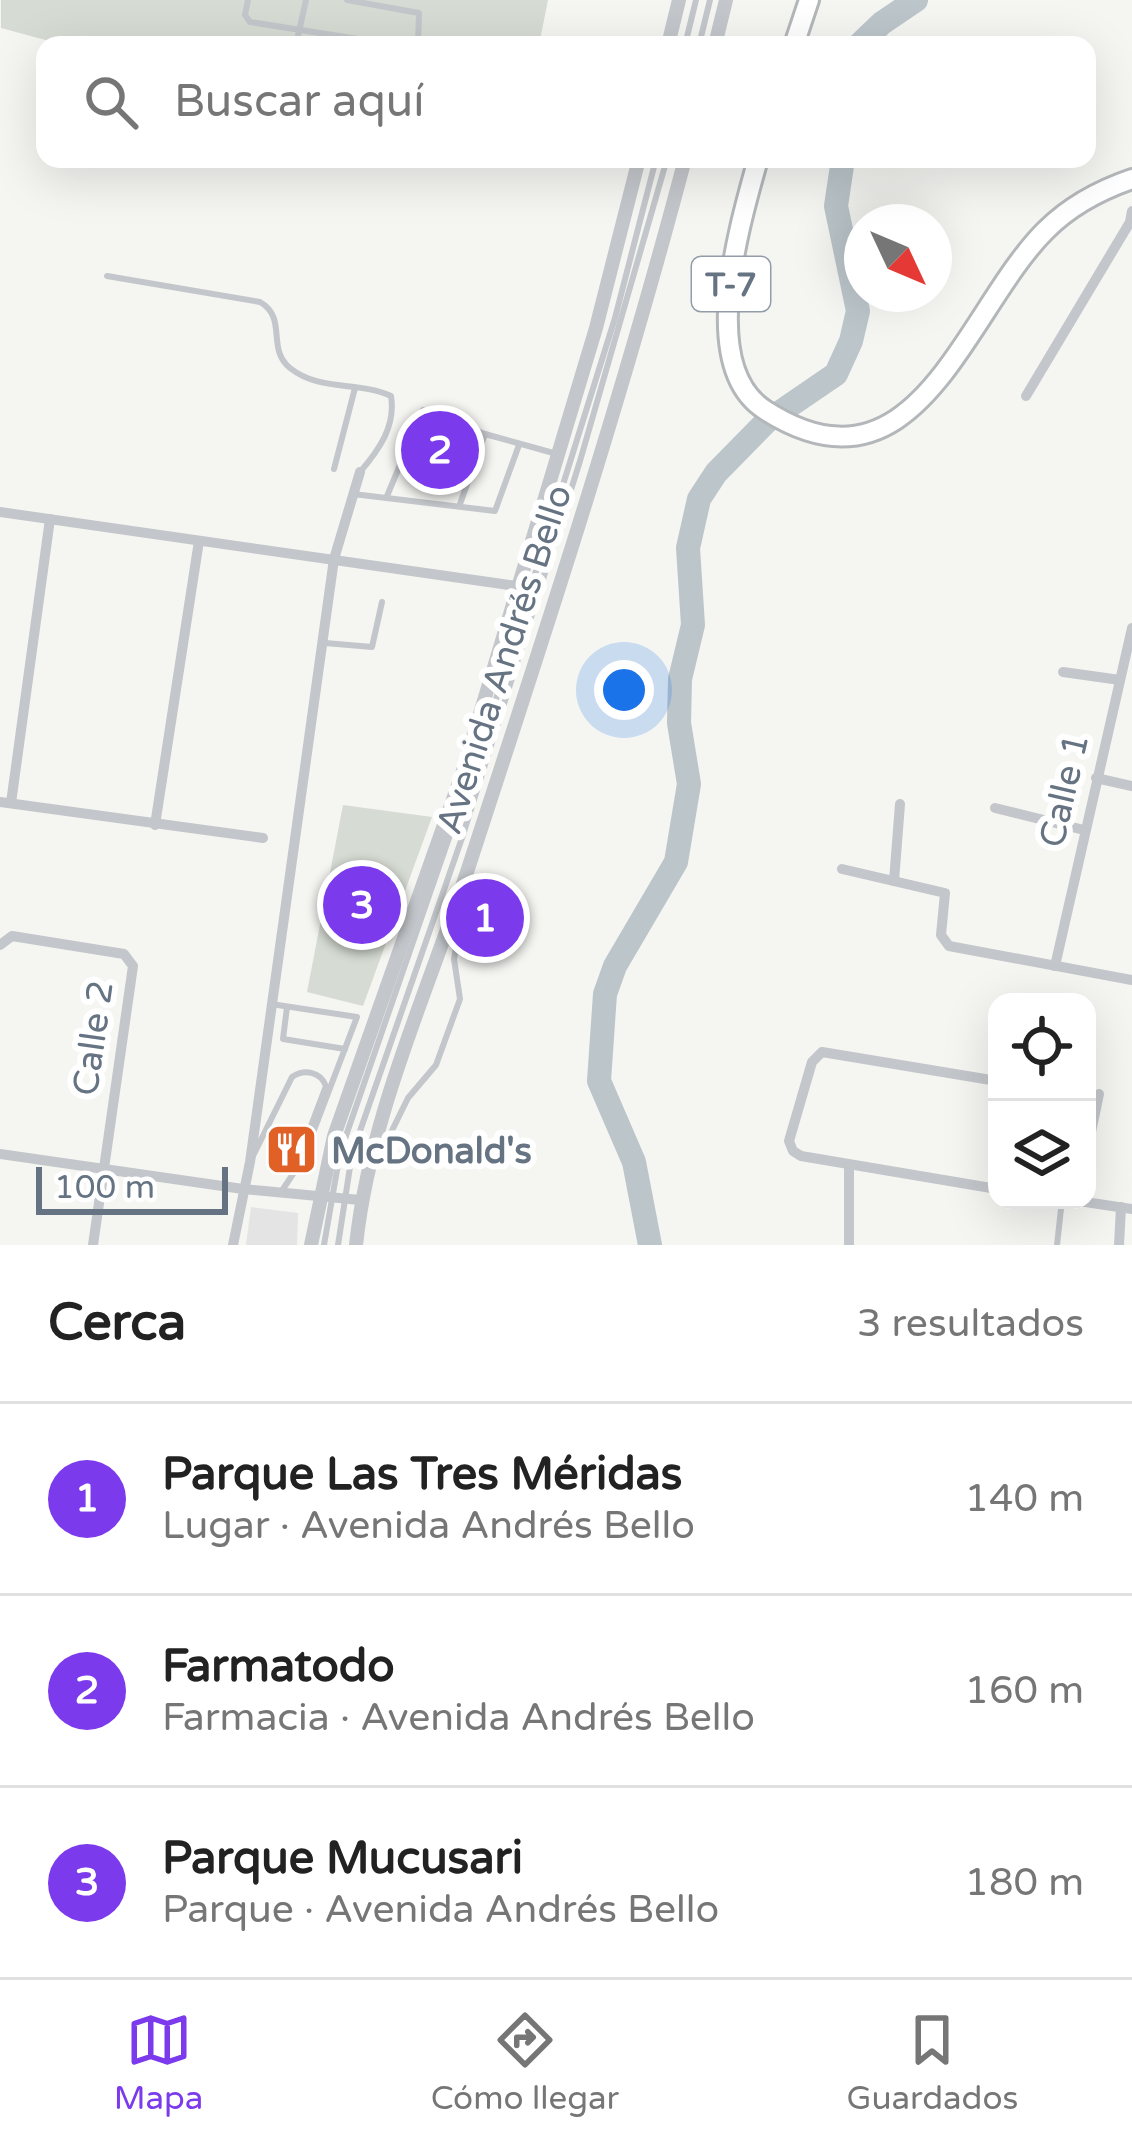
<!DOCTYPE html>
<html lang="es">
<meta charset="utf-8">
<style>
body{margin:0;font-family:"Varela Round",sans-serif;background:#f2f2f2;color:#222}
.controls{position:absolute;right:36px;bottom:36px;display:grid;overflow:hidden;border-radius:24px;box-shadow:0 12px 48px #0002}
.controls button{width:108px;height:108px;display:grid;place-items:center;padding:0;border:0;border-bottom:3px solid #e0e0e0;background:#fff;color:#222;font:60px sans-serif}
.compass{position:absolute;left:844px;top:204px;width:108px;height:108px;border-radius:50%;background:#fff;box-shadow:0 12px 48px #0002;rotate:134deg}
.scale{position:absolute;left:36px;bottom:30px;width:192px;box-sizing:border-box;padding-left:12px;border:6px solid #657382;border-top:0;font-size:33px;line-height:42px;white-space:nowrap;color:#657382;-webkit-text-stroke:9px #fff;paint-order:stroke}
.you{position:absolute;left:624px;top:690px;width:42px;height:42px;margin:-30px;border:9px solid #fff;border-radius:50%;background:#1a73e8;box-shadow:0 0 0 18px #1a73e833}
.badge{display:grid;place-items:center;width:78px;height:78px;border-radius:50%;background:#7c3aed;color:#fff;font-size:39px;font-weight:700}
.pin{position:absolute;translate:-50% -50%;border:6px solid #fff;box-shadow:0 3px 12px #0006}
.list{margin:0;padding:0;list-style:none}
h2{display:flex;justify-content:space-between;align-items:center;height:156px;margin:0;padding:0 48px;font-size:51px}
h2 small{font-size:39px;font-weight:400;color:#767676}
.list li{display:grid;grid-template-columns:78px 1fr auto;gap:36px;align-items:center;box-sizing:border-box;height:192px;padding:0 48px;border-top:3px solid #e0e0e0}
.list b{display:block;font-size:45px;white-space:nowrap}
.list p{margin:0;font-size:39px;white-space:nowrap;color:#767676}
.list em{font-size:39px;font-style:normal;color:#767676}
.icon{flex:none;width:66px;height:66px;fill:none;stroke:currentColor;stroke-width:2;stroke-linecap:round;stroke-linejoin:round}
.map{position:relative;flex:none;width:1132px;height:1245px;overflow:hidden}
.search{position:absolute;background:#fff;box-shadow:0 12px 48px #0002;left:36px;right:36px;top:36px;height:132px;display:flex;align-items:center;gap:30px;box-sizing:border-box;padding:0 42px;border-radius:24px;color:#767676;font-size:45px}
.sheet{height:732px;background:#fff}
nav{display:flex;justify-content:space-around;align-items:center;box-sizing:border-box;height:168px;border-top:3px solid #e0e0e0;background:#fff;font-size:33px;color:#767676}
nav a{display:grid;justify-items:center;gap:6px}
nav .on{color:#7c3aed}
.map>svg:first-child{display:block}
.built{fill:#e3e4e3}
.green{fill:#d6dcd3}
.lines{fill:none;stroke-linecap:round;stroke-linejoin:round}
.river{stroke:#bbc5ca;stroke-width:24}
.building{fill:#aab1b6}
.trunk-casing{stroke:#b4b7ba;stroke-width:24}
.service{stroke:#c3c6ca;stroke-width:6}
.minor{stroke:#c3c6ca;stroke-width:10}
.tertiary{stroke:#c3c6ca;stroke-width:14}
.trunk{stroke:#fff;stroke-width:18}
.labels{text-anchor:middle;stroke-width:12;stroke-linejoin:round;paint-order:stroke}
.shield{fill:#fff;stroke:#939da8;stroke-width:3}
.shield-label{font-size:33px;font-weight:bold;fill:#657382}
.street-label{font-size:36px;fill:#657382;stroke:#fff}
.poi-label{font-size:36px;font-weight:bold;fill:#657382;stroke:#fff;text-anchor:start}
</style>
<div class="map">
<svg width="1132" height="1245" viewBox="0 0 1132 1245">
<rect width="100%" height="100%" fill="#f5f5f2"/>
<polygon class="built" points="251,1207 298,1213 297,1245 246,1245"/>
<g class="green">
<polygon points="1,0 548,0 539,45 64,45 1,28"/>
<polygon points="343,805 432,817 363,1006 307,992"/>
</g>
<g class="lines">
<g class="river">
<polyline points="859,45 882,23 916,0"/>
<polyline points="650,1245 634,1162 599,1081 605,994 615,966 676,862 689,784 679,723 680,679 693,625 688,548 699,499 716,473 767,421 836,374 851,341 858,311 836,206 843,159"/>
</g>
</g>
<polygon class="building" points="427,420 470,436 451,493 414,482 409,471"/>
<g class="lines">
<defs>
<g id="trunk">
<polyline points="794,45 809,0"/>
<path d="M758,159C741,221 696,366 765,410C917,508 965,310 1046,230C1070,206 1100,190 1132,179"/>
</g>
</defs>
<use href="#trunk" class="trunk-casing"/>
<g class="service">
<polyline points="248,0 245,15 250,22 396,45"/>
<polyline points="347,0 419,13 418,45"/>
<polyline points="296,45 306,0"/>
<polyline points="685,45 696,0"/>
<polyline points="699,45 710,0"/>
<path d="M107,276L260,302C288,318 266,349 290,368C320,392 359,381 391,396C396,426 379,450 360,472"/>
<polyline points="334,469 355,388"/>
<polyline points="353,494 495,511 519,445"/>
<polyline points="387,496 423,410 485,434 557,454"/>
<polyline points="460,504 485,434"/>
<polyline points="325,643 372,647 382,602"/>
<polyline points="271,1004 357,1017 303,1159 281,1192"/>
<polyline points="287,1007 283,1039 345,1049"/>
<path d="M253,1156L292,1077C304,1069 320,1071 326,1086L301,1152"/>
<polyline points="377,1161 408,1098 436,1065 460,999 454,959 465,897"/>
<polyline points="324,1245 340,1153 487,728 615,318 656,159"/>
<polyline points="338,1245 350,1167 360,1131 462,838 580,461 667,159"/>
<polyline points="1057,1245 1062,1200"/>
</g>
<g class="minor">
<polyline points="1026,396 1130,222 1132,211"/>
<polyline points="0,512 516,586"/>
<polyline points="1063,672 1120,680"/>
<polyline points="1096,778 1132,786"/>
<polyline points="0,802 263,838"/>
<polyline points="11,803 50,519"/>
<polyline points="995,808 1084,830"/>
<polyline points="155,825 199,541"/>
<polyline points="842,869 945,893 941,935 949,946 1132,980"/>
<polyline points="894,881 900,804"/>
<polyline points="0,945 12,936 124,954 133,966 93,1245"/>
<polyline points="1055,966 1132,628"/>
<polyline points="997,1081 822,1052 812,1062 789,1141 793,1151 801,1156 997,1189"/>
<polyline points="1087,1151 1099,1094"/>
<polyline points="0,1154 243,1189 360,1200"/>
<polyline points="1072,1200 1132,1209"/>
<polyline points="233,1245 250,1162 334,559 360,472"/>
<polyline points="849,1245 849,1167"/>
<polyline points="1119,1245 1121,1207"/>
</g>
<g class="tertiary">
<polyline points="668,45 679,0"/>
<polyline points="715,45 726,0"/>
<polyline points="311,1245 334,1136 462,774 596,328 639,159"/>
<path d="M356,1245C370,1115 427,994 467,872C544,636 622,399 685,159"/>
</g>
<use href="#trunk" class="trunk"/>
</g>
<defs>
<symbol id="restaurant-square" viewBox="-11 -11 22 22"><rect x="-9" y="-9" width="18" height="18" rx="4" fill="#e16026" stroke="#fff"/><path d="M-5-6h1v4h1v-4h1v4h1v-4h1v5L-1.5 .5V6h-2V.5L-5-1ZM5-6V6H3V1.5H1.5Q1.5-4 5-6Z" fill="#fff"/></symbol>
</defs>
<g fill-rule="evenodd">
<use href="#restaurant-square" x="262" y="1120" width="59" height="59"/>
</g>
<g class="labels">
<rect class="shield" x="692" y="257" width="78" height="54" rx="9"/>
<g class="shield-label">
<text x="731" y="296">T-7</text>
</g>
<g class="street-label">
<text transform="translate(503 659) rotate(-72)" y="13">Avenida Andrés Bello</text>
<text transform="translate(1063 790) rotate(-77)" y="13">Calle 1</text>
<text transform="translate(92 1038) rotate(-82)" y="13">Calle 2</text>
</g>
<g class="poi-label">
<text x="331" y="1163">McDonald's</text>
</g>
</g>
</svg>
<div class="controls">
<button><svg class="icon" aria-label="locate" viewBox="0 0 24 24"><circle cx="12" cy="12" r="6"/><path d="M12 2v4M12 18v4M2 12h4M18 12h4"/></svg></button>
<button><svg class="icon" aria-label="layers" viewBox="0 0 24 24"><path d="M12 4l9 5-9 5-9-5zM3 14l9 5 9-5"/></svg></button>
</div>
<svg class="compass" viewBox="-18 -18 36 36"><path d="M0-13l5 13h-10z" fill="#e53935"/><path d="M0 13l5-13h-10z" fill="#767676"/></svg>
<div class="scale">100 m</div>
<div class="you"></div>
<div class="pin badge" style="left:485px;top:918px">1</div>
<div class="pin badge" style="left:440px;top:450px">2</div>
<div class="pin badge" style="left:362px;top:905px">3</div>
<div class="search"><svg class="icon" aria-label="search" viewBox="0 0 24 24"><circle cx="10" cy="10" r="6"/><path d="M15 15l6 6"/></svg>Buscar aquí</div>
</div>
<section class="sheet">
<h2>Cerca<small>3 resultados</small></h2>
<ul class="list">
<li><span class="badge">1</span><div><b>Parque Las Tres Méridas</b><p>Lugar · Avenida Andrés Bello</p></div><em>140 m</em></li>
<li><span class="badge">2</span><div><b>Farmatodo</b><p>Farmacia · Avenida Andrés Bello</p></div><em>160 m</em></li>
<li><span class="badge">3</span><div><b>Parque Mucusari</b><p>Parque · Avenida Andrés Bello</p></div><em>180 m</em></li>
</ul>
</section>
<nav>
<a class="on"><svg class="icon" aria-label="map" viewBox="0 0 24 24"><path d="M3 6l6-2 6 2 6-2v14l-6 2-6-2-6 2zM9 4v14M15 6v14"/></svg>Mapa</a>
<a><svg class="icon" aria-label="directions" viewBox="0 0 24 24"><path d="M12 3l9 9-9 9-9-9zM9 14v-3h6M13 9l2 2-2 2"/></svg>Cómo llegar</a>
<a><svg class="icon" aria-label="saved" viewBox="0 0 24 24"><path d="M7 4h10v16l-5-4-5 4z"/></svg>Guardados</a>
</nav>
